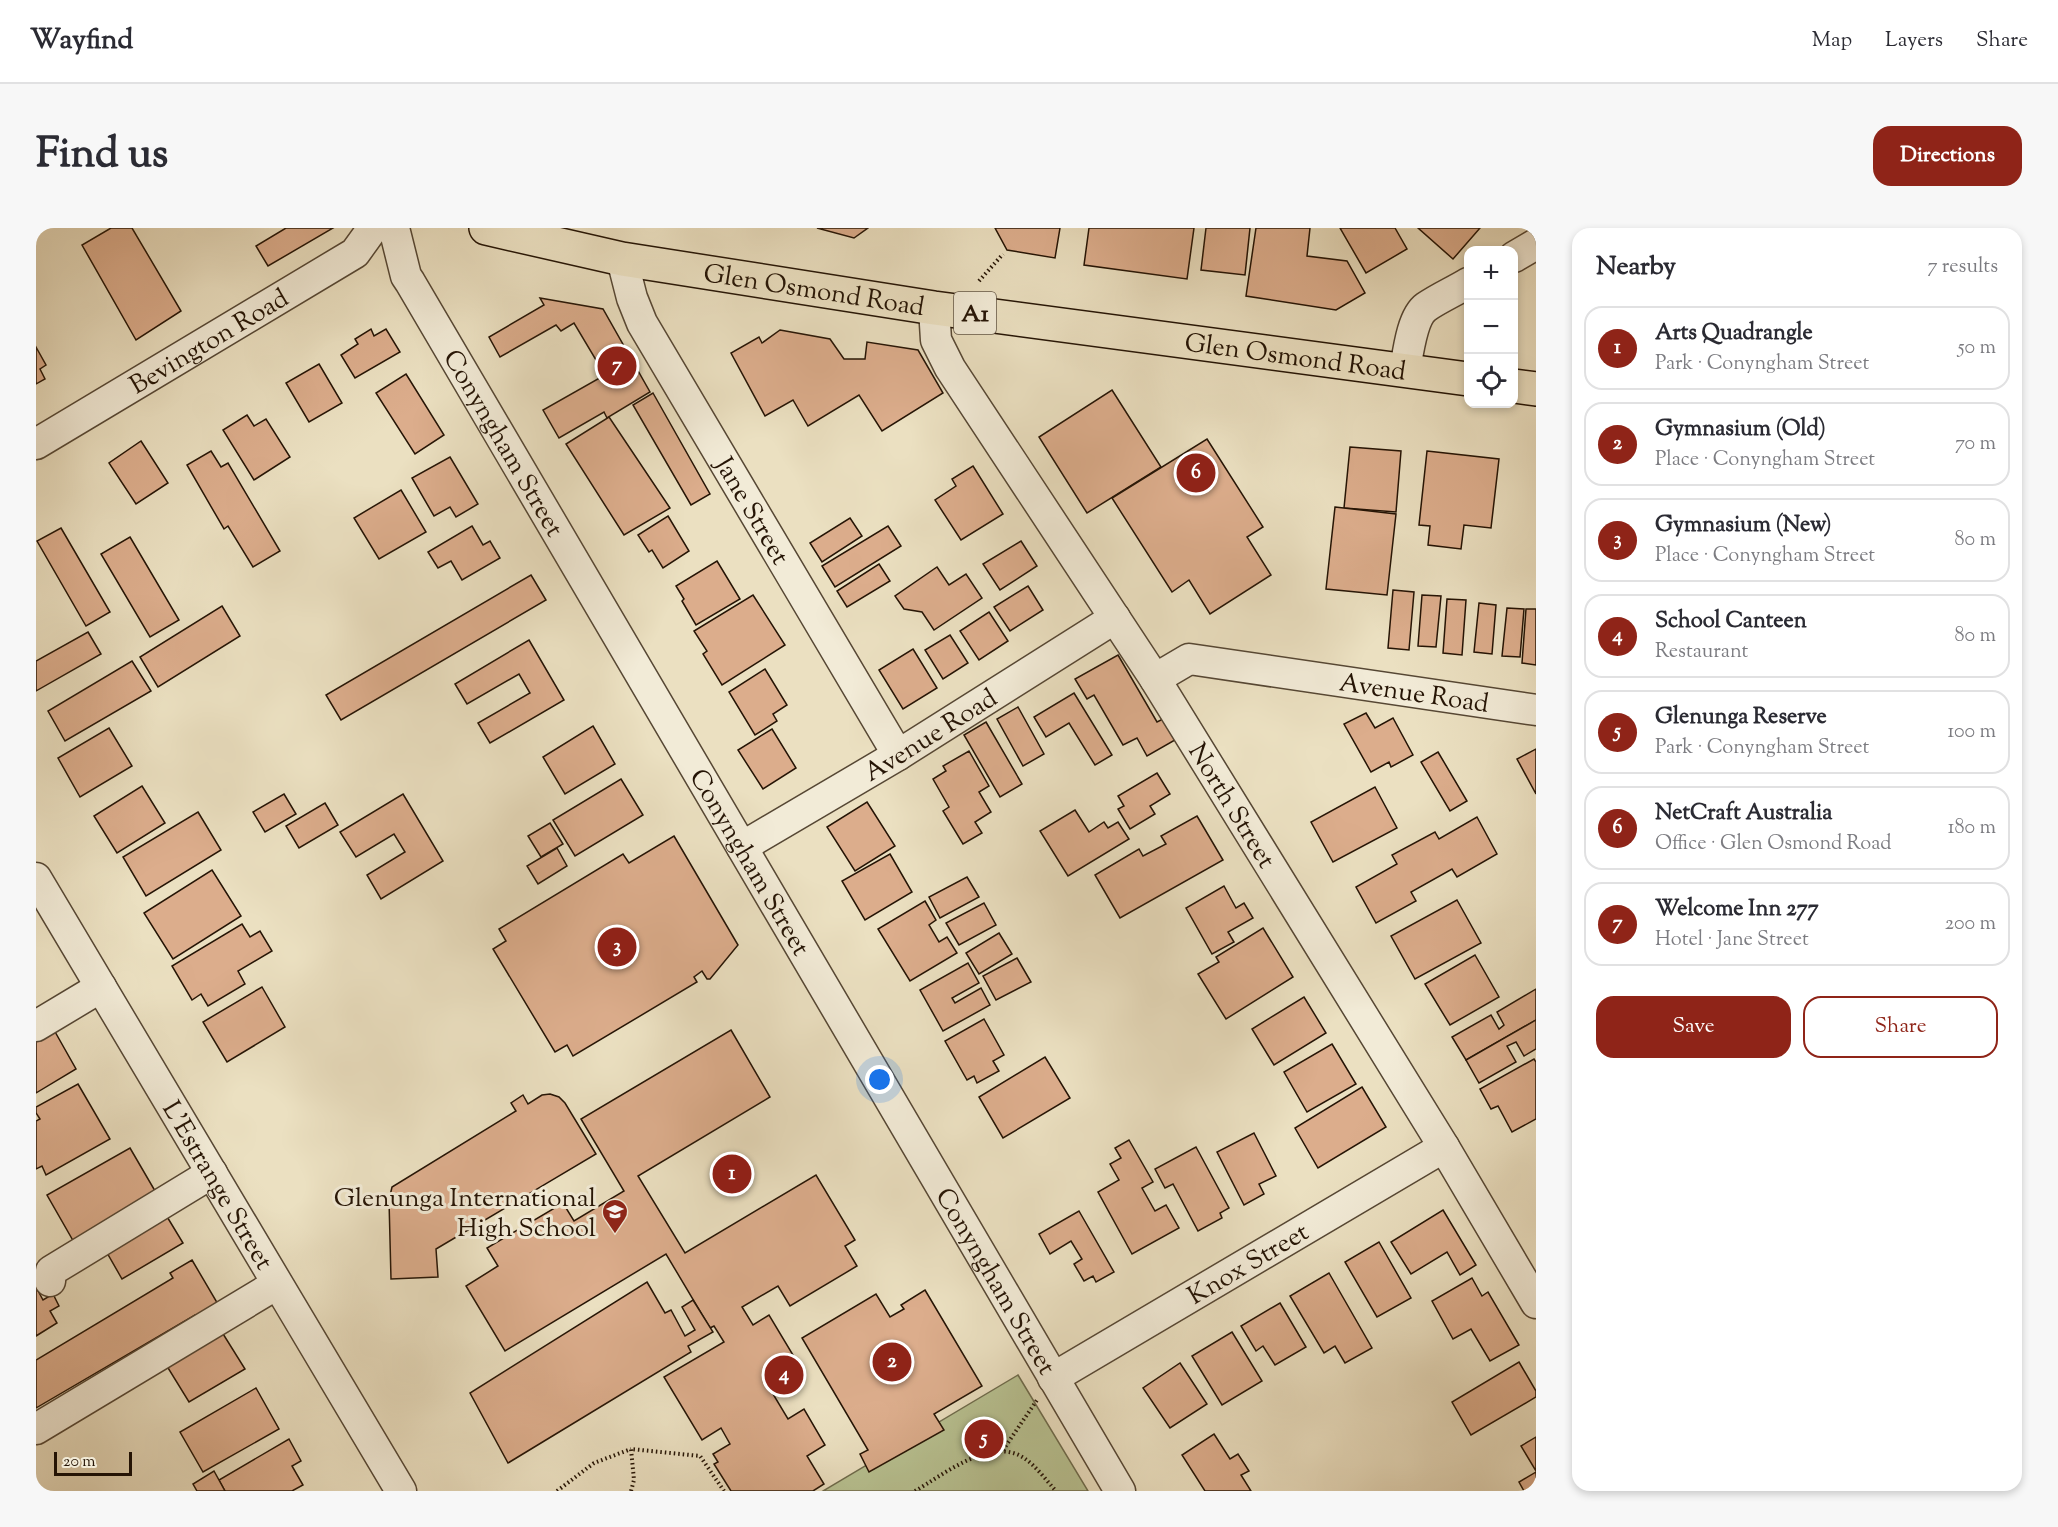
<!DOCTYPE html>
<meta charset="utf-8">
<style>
body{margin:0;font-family:"Sorts Mill Goudy",serif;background:#f7f7f7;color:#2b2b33}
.controls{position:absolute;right:18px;top:18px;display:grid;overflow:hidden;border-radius:12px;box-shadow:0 3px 9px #0003}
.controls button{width:54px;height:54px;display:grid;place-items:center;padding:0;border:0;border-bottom:2px solid #e1e1e2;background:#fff;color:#2b2b33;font:30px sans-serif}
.scale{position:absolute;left:18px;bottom:15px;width:78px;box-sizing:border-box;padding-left:6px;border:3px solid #251405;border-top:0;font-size:16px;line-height:21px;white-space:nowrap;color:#251405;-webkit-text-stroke:4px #f2ebd7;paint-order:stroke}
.you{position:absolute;left:844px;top:852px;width:21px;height:21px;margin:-15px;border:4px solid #fff;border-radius:50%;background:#1a73e8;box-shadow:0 0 0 9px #1a73e833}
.badge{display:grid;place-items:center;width:39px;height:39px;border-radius:50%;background:#8f2418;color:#fff;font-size:20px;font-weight:700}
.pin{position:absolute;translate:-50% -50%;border:3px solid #fff;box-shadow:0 2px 6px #0006}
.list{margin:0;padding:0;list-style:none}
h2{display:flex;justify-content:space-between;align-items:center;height:78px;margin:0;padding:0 24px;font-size:26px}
h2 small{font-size:20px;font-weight:400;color:#7c7c81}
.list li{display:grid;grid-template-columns:39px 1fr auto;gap:18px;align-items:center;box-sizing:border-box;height:84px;margin:0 12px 12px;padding:0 12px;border:2px solid #e1e1e2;border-radius:18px}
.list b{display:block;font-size:22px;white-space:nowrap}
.list p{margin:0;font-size:20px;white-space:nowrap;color:#7c7c81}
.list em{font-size:20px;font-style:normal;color:#7c7c81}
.actions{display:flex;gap:12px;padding:18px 24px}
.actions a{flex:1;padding:14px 0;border:2px solid #8f2418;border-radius:18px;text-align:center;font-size:21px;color:#8f2418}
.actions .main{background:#8f2418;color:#fff}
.icon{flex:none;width:33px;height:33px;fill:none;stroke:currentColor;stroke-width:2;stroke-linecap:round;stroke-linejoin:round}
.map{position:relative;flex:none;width:1500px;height:1263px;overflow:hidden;border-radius:18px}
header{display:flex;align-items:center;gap:36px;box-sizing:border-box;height:84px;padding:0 30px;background:#fff;border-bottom:2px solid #e1e1e2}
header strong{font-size:28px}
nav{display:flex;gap:33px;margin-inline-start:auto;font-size:21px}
.intro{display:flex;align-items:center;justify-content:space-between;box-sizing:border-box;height:144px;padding:0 36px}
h1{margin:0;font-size:42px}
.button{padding:15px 27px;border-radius:18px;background:#8f2418;color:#fff;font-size:21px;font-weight:700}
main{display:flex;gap:36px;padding:0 36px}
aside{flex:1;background:#fff;border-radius:18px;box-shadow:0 3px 9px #0003}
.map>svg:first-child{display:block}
.green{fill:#b8c292;stroke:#6e6b4c;stroke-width:1.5}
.building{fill:#dcad8c;stroke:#251405;stroke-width:1.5}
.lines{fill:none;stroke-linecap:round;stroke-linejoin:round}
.minor-casing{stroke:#564734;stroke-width:33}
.highway-casing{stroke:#251405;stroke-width:36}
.path{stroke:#251405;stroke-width:4;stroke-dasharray:1.5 3;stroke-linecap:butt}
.minor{stroke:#f2ebd7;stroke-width:30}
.highway{stroke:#ebe0c1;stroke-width:33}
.labels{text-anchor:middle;stroke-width:6;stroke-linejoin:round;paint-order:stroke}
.shield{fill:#f2ebd7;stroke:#625444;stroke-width:1.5}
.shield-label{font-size:24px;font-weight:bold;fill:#251405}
.street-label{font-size:26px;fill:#251405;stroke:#f2ebd7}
.poi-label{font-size:26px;fill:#251405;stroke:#f2ebd7;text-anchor:end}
</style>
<header>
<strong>Wayfind</strong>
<nav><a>Map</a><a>Layers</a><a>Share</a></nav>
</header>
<div class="intro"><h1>Find us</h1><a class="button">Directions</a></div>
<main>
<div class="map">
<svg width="1500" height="1263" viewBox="0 0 1500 1263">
<rect width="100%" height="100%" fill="#ebe0c1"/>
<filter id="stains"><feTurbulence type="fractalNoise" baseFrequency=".00333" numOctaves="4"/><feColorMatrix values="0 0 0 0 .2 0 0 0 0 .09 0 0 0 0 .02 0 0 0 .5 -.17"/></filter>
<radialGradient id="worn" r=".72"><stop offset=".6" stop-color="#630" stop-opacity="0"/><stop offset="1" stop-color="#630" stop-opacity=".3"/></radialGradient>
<polygon class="green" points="982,1147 1052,1263 787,1263"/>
<g class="building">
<polygon points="75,0 96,0 145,83 100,112 46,17"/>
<polygon points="250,0 297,0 232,38 220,18"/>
<polygon points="781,0 832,0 818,10"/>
<polygon points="959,0 1024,0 1019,30 971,22"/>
<polygon points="1053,0 1158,0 1151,51 1048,37"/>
<polygon points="1170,0 1214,0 1209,47 1165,42"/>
<polygon points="1220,0 1274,0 1271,28 1311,33 1329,65 1300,82 1210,68"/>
<polygon points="1304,0 1359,0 1371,21 1330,45"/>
<polygon points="1382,0 1444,0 1417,31"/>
<polygon points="504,70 567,81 614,164 571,190 568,184 523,210 507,182 569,147 538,95 525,103 520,97 464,129 453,109 508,77"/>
<polygon points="335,101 338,108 350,101 364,124 319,150 305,127 322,116 319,111"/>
<polygon points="744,102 794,111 808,131 829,131 831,114 882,122 907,165 846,203 823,167 772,198 757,172 729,188 695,125 723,109 726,115"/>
<polygon points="0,119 10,137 4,141 9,151 0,156"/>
<polygon points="283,136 306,175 273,194 250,155"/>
<polygon points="370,146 408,207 379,226 340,165"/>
<polygon points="1076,162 1125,239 1051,285 1003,209"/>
<polygon points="617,165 674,266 655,277 597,177"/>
<polygon points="211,187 218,198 230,191 254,229 218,252 187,202"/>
<polygon points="573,189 634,280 588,307 530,216"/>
<polygon points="1171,211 1227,299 1211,309 1235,347 1174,386 1153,352 1136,364 1076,270"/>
<polygon points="105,213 132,255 100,276 73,235"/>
<polygon points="1314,219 1365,223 1360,284 1308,280"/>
<polygon points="175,223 185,239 192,235 244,323 217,339 192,298 188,301 151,237"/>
<polygon points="1391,223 1463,231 1455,300 1428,297 1425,321 1392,317 1394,298 1383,297"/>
<polygon points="414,229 442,276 420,289 414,279 398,288 376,250"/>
<polygon points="937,238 967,286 925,312 899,272 920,258 916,251"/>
<polygon points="365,262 390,304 343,331 318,290"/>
<polygon points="1299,279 1360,286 1351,367 1290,361"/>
<polygon points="632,288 653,323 627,340 616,322 613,324 602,307"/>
<polygon points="814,290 826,308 786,334 774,315"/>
<polygon points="436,298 447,317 454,313 464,330 426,352 415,333 402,340 392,324"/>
<polygon points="852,298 865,318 799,359 786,338"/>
<polygon points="25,300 74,384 50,398 1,313"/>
<polygon points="94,309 143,392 114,409 65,326"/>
<polygon points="985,313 1001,338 964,362 947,336"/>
<polygon points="681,333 704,371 660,397 646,373 648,371 640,358"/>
<polygon points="843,336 854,353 811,379 801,363"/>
<polygon points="901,339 913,357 930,346 946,370 898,402 886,384 868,381 859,368"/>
<polygon points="495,347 510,372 305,492 290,467"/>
<polygon points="992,358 1007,382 974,403 958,379"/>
<polygon points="1357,362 1378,364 1373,422 1352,420"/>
<polygon points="717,367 749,417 686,457 667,426 671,423 658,403"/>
<polygon points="1386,367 1405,368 1400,419 1382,418"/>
<polygon points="1411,371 1430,372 1426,427 1407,425"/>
<polygon points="1443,375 1460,377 1456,426 1438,424"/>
<polygon points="186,378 204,408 122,459 104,429"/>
<polygon points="1471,380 1488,381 1484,429 1466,428"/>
<polygon points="1490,381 1500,381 1500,437 1486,435"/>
<polygon points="953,384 972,413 943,432 924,403"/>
<polygon points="52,404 65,426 0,463 0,433"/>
<polygon points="914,407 932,435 907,451 889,422"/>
<polygon points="493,412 528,472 454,515 442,495 494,465 483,446 431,476 419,456"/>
<polygon points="877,421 901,460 867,481 843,442"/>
<polygon points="1082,427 1121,494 1127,491 1139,512 1111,528 1101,510 1087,517 1058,467 1051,471 1039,451"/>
<polygon points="96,433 115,463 29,513 12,483"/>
<polygon points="729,441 751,477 737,486 741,493 719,507 693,464"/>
<polygon points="1038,465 1076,527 1059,537 1033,495 1010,509 998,489"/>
<polygon points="982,479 1008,526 987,538 961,491"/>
<polygon points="1330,485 1339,500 1357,490 1377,527 1355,539 1353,534 1335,544 1308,496"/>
<polygon points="950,494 986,556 964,569 928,507"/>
<polygon points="557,498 579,536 529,566 507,529"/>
<polygon points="73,500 96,538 44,569 22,530"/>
<polygon points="736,501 760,540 727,561 702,522"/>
<polygon points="1500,521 1500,566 1481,531"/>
<polygon points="933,523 953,558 943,564 955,584 939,594 946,605 927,616 907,583 913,579 897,551 910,543 907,538"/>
<polygon points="1402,524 1431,573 1414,583 1385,534"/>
<polygon points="1121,545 1134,566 1114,578 1119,586 1094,601 1082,581 1088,578 1082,568"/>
<polygon points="585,551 607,587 539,628 517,592"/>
<polygon points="106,558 129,595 81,625 58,588"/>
<polygon points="1339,559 1361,600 1297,634 1275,594"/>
<polygon points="248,566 260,586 229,604 217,584"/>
<polygon points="367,566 407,633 345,671 331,647 369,624 358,606 320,629 304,604"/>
<polygon points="831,574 859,618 819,643 791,599"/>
<polygon points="289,575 302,597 263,620 250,598"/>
<polygon points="1039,582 1053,604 1068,594 1072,600 1082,594 1093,611 1032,648 1004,603"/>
<polygon points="162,584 185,622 110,668 87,629"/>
<polygon points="1161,588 1187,632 1084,690 1059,647 1103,621 1107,628 1130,616 1125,608"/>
<polygon points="1441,589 1461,626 1421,649 1416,641 1375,664 1380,673 1340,695 1320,659 1361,636 1356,627 1399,604 1403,611"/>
<polygon points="514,595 527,616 505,629 492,608"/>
<polygon points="638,608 702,717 674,751 671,751 666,743 658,749 661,754 537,828 531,817 519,824 457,721 470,713 463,701 587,626 593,635"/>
<polygon points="521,620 531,638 502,656 491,638"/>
<polygon points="854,626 876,664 829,692 806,653"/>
<polygon points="176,642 205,688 137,731 108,685"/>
<polygon points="931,649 943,669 904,690 893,669"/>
<polygon points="1188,658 1200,680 1208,675 1217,690 1192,704 1198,714 1176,726 1150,680"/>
<polygon points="1421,672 1445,715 1379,751 1355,708"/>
<polygon points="889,673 900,692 893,697 903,714 911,709 921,725 874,753 842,701"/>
<polygon points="948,675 960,697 923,717 910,695"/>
<polygon points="206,696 214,709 224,703 236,723 202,743 209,756 172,778 165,766 156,772 136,738"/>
<polygon points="1227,700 1257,749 1190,791 1162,746 1183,734 1180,729"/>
<polygon points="963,705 976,726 943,746 930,725"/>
<polygon points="1439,727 1463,769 1414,797 1389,756"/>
<polygon points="981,730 995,754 960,772 947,748"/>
<polygon points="932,735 943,755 916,770 919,775 945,760 954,777 907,803 884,762"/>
<polygon points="226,759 249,799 191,834 167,794"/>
<polygon points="1500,761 1500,792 1430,832 1416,809 1455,787 1463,801 1468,797 1461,784"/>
<polygon points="1268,769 1290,805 1238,837 1216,801"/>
<polygon points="948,791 968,827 957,833 963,843 941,855 938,848 931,852 909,813"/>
<polygon points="1500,792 1500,821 1488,828 1480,814 1471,818 1480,834 1443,855 1430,832"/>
<polygon points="18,802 40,841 0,865 0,812"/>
<polygon points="695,802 734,869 602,948 649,1025 780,947 819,1012 809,1018 821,1038 754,1078 742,1058 706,1079 717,1097 733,1087 769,1147 737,1166 752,1191 768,1181 789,1217 771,1228 788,1256 777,1263 695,1263 678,1236 682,1234 677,1226 694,1216 685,1200 666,1212 628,1149 688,1114 678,1098 674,1100 630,1026 469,1123 430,1058 462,1038 451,1020 527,975 538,993 588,963 545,891"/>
<polygon points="1296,816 1320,856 1271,884 1248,844"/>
<polygon points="1009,829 1034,870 967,910 943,869"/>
<polygon points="1498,831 1500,834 1500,891 1476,904 1462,878 1455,881 1444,861"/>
<polygon points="42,856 74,911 10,947 6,938 0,941 0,893 4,891 0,885 0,879"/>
<polygon points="1326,859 1350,899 1282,940 1259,900"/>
<polygon points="514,866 523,869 529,875 560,926 400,1021 402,1049 355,1051 353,972 356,959 480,883 475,875 487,867 492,876 506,867"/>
<polygon points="1218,905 1240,948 1223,956 1228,966 1208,977 1181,924"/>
<polygon points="1093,912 1117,954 1106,960 1119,983 1130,977 1143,1000 1096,1026 1062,964 1083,952 1074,936 1085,930 1079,920"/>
<polygon points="1160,919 1193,980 1184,985 1186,990 1162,1003 1137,956 1129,960 1119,941"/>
<polygon points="94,920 122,968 39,1016 11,967"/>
<polygon points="1407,982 1440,1037 1424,1047 1411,1024 1375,1046 1355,1014"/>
<polygon points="1043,983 1078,1044 1060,1054 1057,1048 1048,1053 1038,1036 1046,1031 1035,1013 1014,1026 1003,1006"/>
<polygon points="130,987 147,1015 86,1051 70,1023"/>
<polygon points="1343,1014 1375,1070 1341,1089 1309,1034"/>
<polygon points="156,1032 186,1083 164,1096 159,1087 0,1180 0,1132 137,1050 134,1045"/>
<polygon points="1293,1045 1336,1120 1309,1135 1299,1118 1288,1125 1254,1068"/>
<polygon points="1436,1050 1446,1068 1452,1064 1483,1117 1454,1133 1435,1101 1417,1111 1396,1073"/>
<polygon points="611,1054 629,1085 635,1082 649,1108 659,1102 646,1079 657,1072 677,1104 652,1118 655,1124 472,1235 434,1165"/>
<polygon points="0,1059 7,1072 17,1066 23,1078 14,1083 21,1095 0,1108"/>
<polygon points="889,1062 946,1158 898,1186 908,1202 833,1244 824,1226 832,1222 766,1110 840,1066 854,1089 868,1081 865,1077"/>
<polygon points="1244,1075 1270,1119 1239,1137 1227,1118 1220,1123 1205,1098"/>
<polygon points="184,1101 209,1141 153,1174 129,1135"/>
<polygon points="1196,1104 1226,1153 1186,1177 1156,1128"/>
<polygon points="1483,1134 1500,1163 1500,1169 1435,1207 1416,1174"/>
<polygon points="1144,1135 1171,1176 1134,1200 1107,1160"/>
<polygon points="220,1160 243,1201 167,1244 144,1204"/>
<polygon points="1178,1206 1194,1231 1202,1226 1213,1243 1205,1247 1215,1263 1169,1263 1146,1227"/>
<polygon points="1500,1209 1500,1243 1485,1218"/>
<polygon points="253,1211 265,1233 256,1238 267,1257 256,1263 189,1263 183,1252"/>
<polygon points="178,1243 189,1263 161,1263 157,1256"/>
<polygon points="1500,1244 1500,1263 1488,1263 1483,1254"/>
</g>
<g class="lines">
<defs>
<g id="minor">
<path id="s1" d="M358,0L370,48L374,54L1084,1263"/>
<polyline points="1478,29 1500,16"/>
<path id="s2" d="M586,31L596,70L606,95L862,527"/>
<path id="s3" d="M898,80L900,112L914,140L1119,451L1408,919L1500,1075"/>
<path d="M1369,142C1372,125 1376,89 1390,79C1403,70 1419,63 1432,55"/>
<path id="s4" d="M0,216L319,25L337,0"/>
<path id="s5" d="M1119,451L1153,431L1500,482"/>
<path id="s6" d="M706,619L862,527L1079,390"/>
<path id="s7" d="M0,650L365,1263"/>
<polyline points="0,798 65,759"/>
<polyline points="14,1053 15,1043 176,945"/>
<path id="s8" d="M1017,1150L1408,919"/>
<polyline points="0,1201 241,1056"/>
</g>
<g id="highway">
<path id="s9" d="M450,0L586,31L898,80L1432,151"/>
<polyline points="1478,158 1500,161"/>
</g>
</defs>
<use href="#minor" class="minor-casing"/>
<use href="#highway" class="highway-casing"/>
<g class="path">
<polyline points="943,53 967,26"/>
<polyline points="967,1222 1001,1172"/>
<polyline points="521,1263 558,1235 595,1221"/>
<polyline points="595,1263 598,1252 595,1221 664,1228 688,1263"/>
<path d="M879,1263C907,1247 955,1208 988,1230C1000,1238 1010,1252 1020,1263"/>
</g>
<use href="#minor" class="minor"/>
<use href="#highway" class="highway"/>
</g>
<defs>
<symbol id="school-pin" viewBox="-11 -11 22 30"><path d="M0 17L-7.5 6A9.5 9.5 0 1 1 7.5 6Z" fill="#8f2418" stroke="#f2ebd7"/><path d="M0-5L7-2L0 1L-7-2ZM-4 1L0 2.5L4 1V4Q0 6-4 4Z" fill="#fff"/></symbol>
</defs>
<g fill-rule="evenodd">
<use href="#school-pin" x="564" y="969" width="30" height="40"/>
</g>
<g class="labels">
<rect class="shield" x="918" y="64" width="42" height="42" rx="4.5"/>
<g class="shield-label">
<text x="939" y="93">A1</text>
</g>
<g class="street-label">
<text dy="9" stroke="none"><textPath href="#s9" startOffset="334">Glen Osmond Road</textPath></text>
<text dy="9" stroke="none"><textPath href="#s4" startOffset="201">Bevington Road</textPath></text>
<text dy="9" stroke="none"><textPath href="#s9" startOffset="820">Glen Osmond Road</textPath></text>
<text dy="9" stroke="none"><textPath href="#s1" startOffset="243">Conyngham Street</textPath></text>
<text dy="9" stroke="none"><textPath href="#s2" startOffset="285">Jane Street</textPath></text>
<text dy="9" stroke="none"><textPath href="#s5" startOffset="267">Avenue Road</textPath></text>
<text dy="9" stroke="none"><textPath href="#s6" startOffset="219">Avenue Road</textPath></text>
<text dy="9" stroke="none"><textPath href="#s3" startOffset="584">North Street</textPath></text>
<text dy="9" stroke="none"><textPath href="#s1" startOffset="729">Conyngham Street</textPath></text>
<text dy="9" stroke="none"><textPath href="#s7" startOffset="357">L'Estrange Street</textPath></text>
<text dy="9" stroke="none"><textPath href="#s8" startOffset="226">Knox Street</textPath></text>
<text dy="9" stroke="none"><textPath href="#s1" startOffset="1215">Conyngham Street</textPath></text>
</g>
<g class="poi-label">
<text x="560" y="978">Glenunga International<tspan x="560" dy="30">High School</tspan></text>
</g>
</g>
<rect width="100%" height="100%" filter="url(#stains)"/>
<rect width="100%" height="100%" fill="url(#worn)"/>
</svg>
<div class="controls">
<button>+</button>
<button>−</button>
<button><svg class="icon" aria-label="locate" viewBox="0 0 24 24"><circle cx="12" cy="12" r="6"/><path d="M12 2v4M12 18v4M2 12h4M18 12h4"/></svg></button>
</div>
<div class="scale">20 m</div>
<div class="you"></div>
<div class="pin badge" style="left:696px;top:946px">1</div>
<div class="pin badge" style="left:856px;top:1134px">2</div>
<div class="pin badge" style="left:581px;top:719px">3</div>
<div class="pin badge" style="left:748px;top:1147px">4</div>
<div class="pin badge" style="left:948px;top:1211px">5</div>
<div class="pin badge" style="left:1160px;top:245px">6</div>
<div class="pin badge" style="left:581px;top:138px">7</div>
</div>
<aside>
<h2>Nearby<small>7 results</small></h2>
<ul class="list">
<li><span class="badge">1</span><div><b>Arts Quadrangle</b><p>Park · Conyngham Street</p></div><em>50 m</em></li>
<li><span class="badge">2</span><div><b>Gymnasium (Old)</b><p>Place · Conyngham Street</p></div><em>70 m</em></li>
<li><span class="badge">3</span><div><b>Gymnasium (New)</b><p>Place · Conyngham Street</p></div><em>80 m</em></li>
<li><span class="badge">4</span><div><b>School Canteen</b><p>Restaurant</p></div><em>80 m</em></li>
<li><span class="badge">5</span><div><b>Glenunga Reserve</b><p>Park · Conyngham Street</p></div><em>100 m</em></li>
<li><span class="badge">6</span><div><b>NetCraft Australia</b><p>Office · Glen Osmond Road</p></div><em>180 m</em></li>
<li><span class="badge">7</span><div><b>Welcome Inn 277</b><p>Hotel · Jane Street</p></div><em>200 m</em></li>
</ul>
<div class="actions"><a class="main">Save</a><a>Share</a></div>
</aside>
</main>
